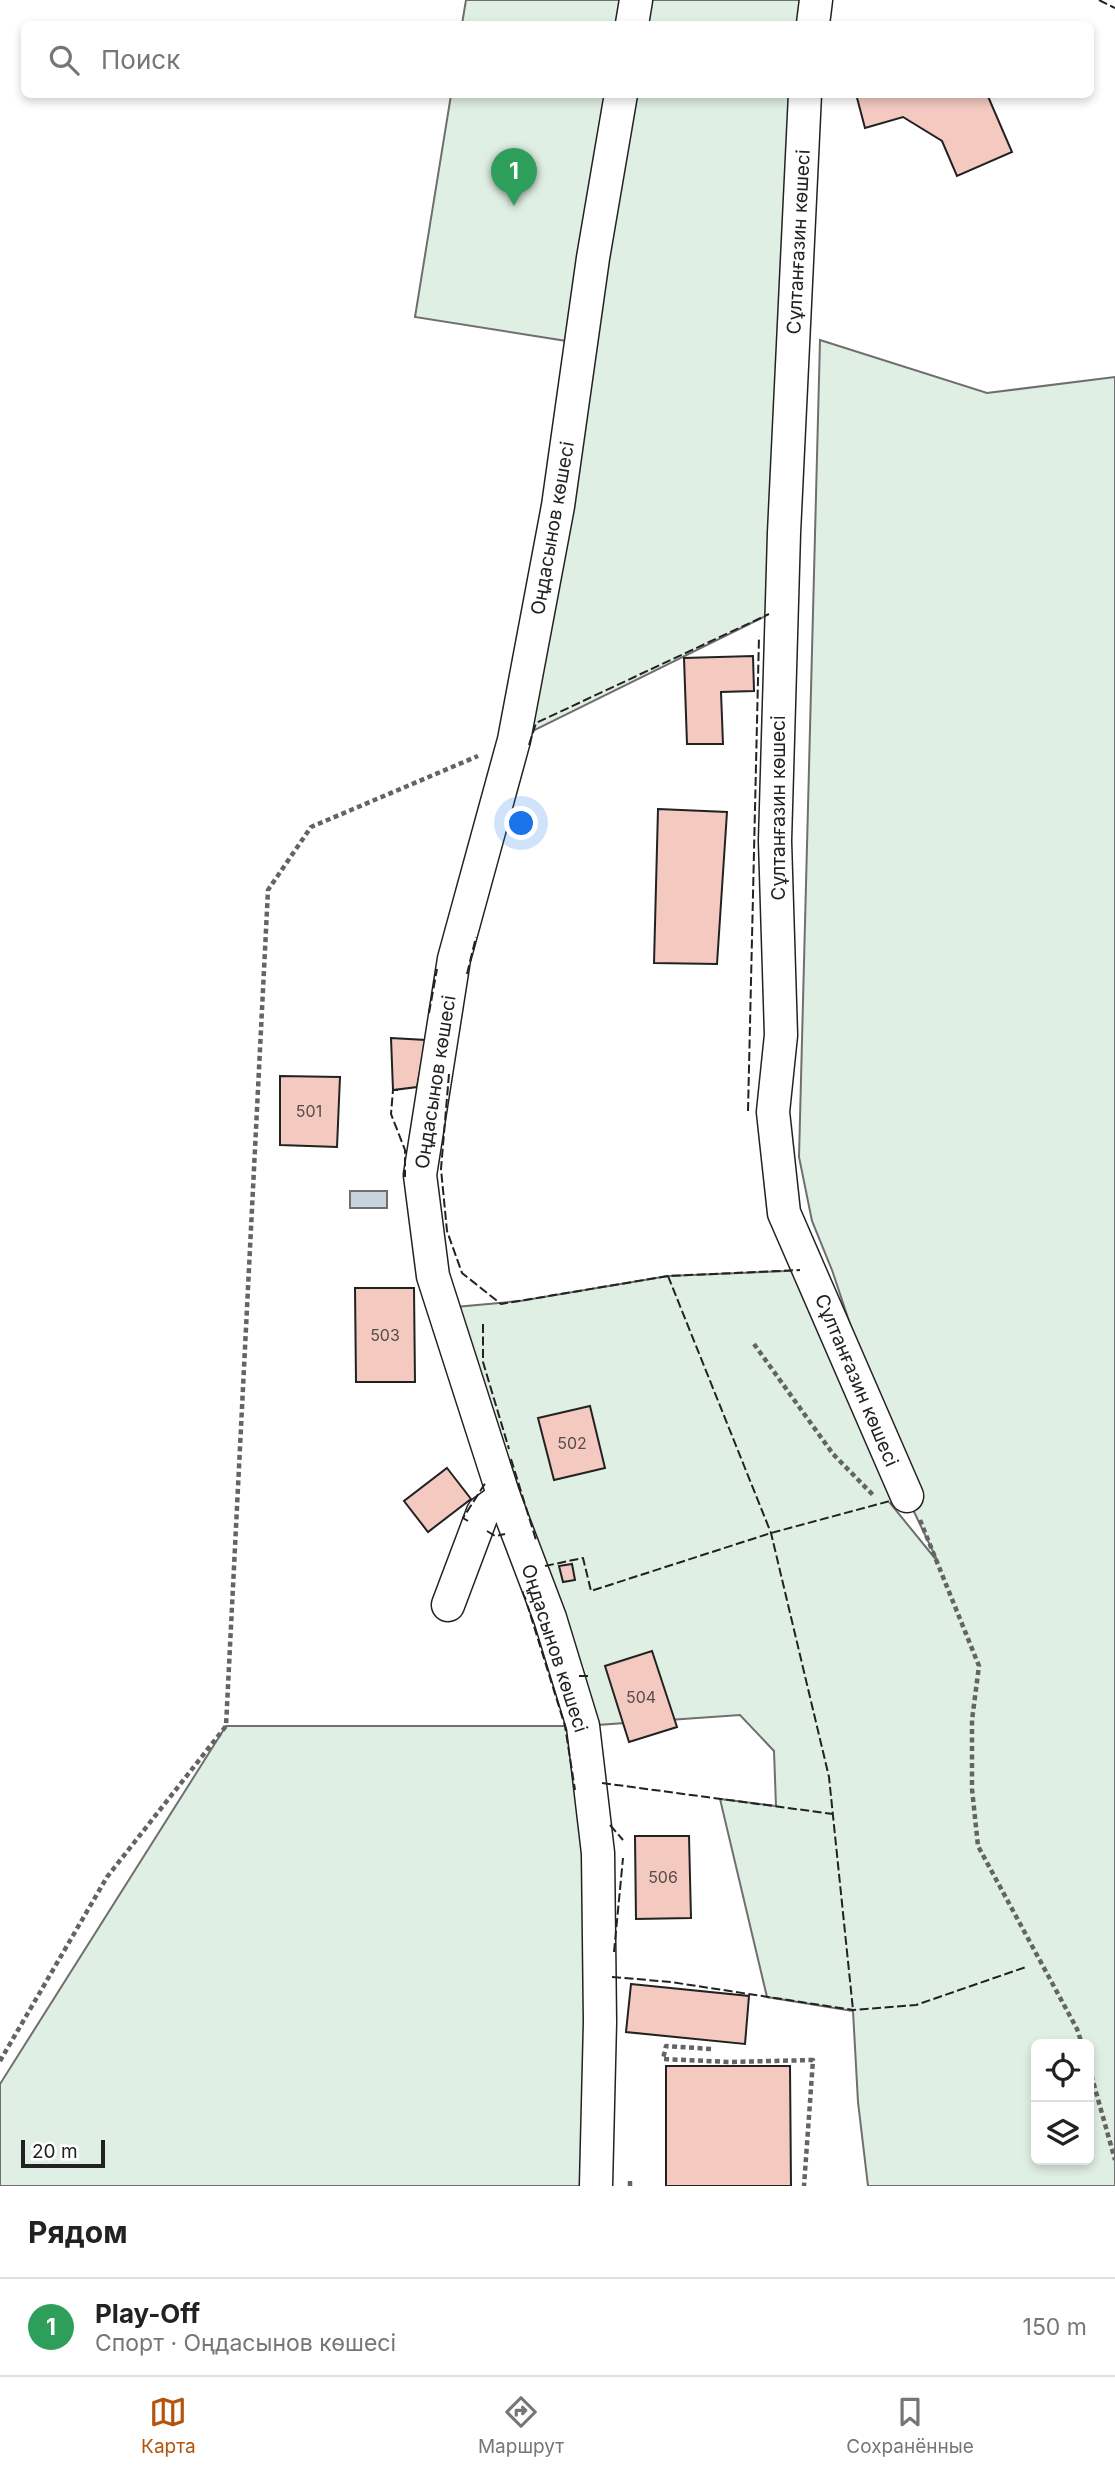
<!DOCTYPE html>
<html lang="ru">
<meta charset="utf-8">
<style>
body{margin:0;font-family:Inter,sans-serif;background:#f2f2f2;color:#222}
.controls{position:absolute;right:21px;bottom:21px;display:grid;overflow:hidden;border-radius:10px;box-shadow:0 4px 10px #0003}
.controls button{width:63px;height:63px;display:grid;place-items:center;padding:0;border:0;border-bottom:2px solid #e0e0e0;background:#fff;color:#222;font:35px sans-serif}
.scale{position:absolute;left:21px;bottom:18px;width:84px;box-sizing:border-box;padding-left:7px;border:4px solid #222;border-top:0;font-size:19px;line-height:24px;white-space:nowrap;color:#222;-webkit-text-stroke:5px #fff;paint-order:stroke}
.you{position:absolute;left:522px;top:824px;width:24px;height:24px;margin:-18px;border:5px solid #fff;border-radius:50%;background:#1a73e8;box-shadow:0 0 0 10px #1a73e833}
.badge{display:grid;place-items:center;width:46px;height:46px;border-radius:50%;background:#b45309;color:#fff;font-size:23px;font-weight:700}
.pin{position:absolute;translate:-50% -58px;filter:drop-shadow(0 2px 4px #0008)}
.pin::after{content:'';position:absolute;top:37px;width:24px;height:21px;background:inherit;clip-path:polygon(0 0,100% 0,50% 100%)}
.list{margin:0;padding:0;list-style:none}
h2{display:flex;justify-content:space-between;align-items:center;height:91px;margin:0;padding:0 28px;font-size:30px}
h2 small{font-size:23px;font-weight:400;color:#767676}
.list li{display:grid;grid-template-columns:46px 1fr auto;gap:21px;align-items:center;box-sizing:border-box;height:98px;padding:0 28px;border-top:2px solid #e0e0e0}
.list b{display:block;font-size:26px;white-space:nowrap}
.list p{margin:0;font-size:23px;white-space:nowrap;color:#767676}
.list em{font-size:23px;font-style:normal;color:#767676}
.icon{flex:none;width:38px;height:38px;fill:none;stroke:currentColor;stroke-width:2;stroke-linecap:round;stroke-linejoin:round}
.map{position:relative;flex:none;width:1115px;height:2186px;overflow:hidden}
.search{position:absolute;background:#fff;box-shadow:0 4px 10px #0003;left:21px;right:21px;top:21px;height:77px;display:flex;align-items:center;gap:18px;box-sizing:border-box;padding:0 24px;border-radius:10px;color:#767676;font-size:26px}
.sheet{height:189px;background:#fff}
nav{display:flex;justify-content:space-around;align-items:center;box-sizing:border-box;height:98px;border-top:2px solid #e0e0e0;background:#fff;font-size:19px;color:#767676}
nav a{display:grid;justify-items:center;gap:4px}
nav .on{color:#b45309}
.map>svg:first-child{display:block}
.green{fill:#e0efe3;stroke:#6f6f6f;stroke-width:2;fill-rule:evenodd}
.water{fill:#c7d3dd;stroke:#6f6f6f;stroke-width:2}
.building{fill:#f3c9c0;stroke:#222;stroke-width:2}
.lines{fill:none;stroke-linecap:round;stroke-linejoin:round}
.minor-casing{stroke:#222;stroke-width:35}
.path{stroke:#646464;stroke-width:4.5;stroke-dasharray:5 3.5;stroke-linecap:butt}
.minor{stroke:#fff;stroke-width:32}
.fence{stroke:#222;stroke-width:2;stroke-dasharray:9 3.5;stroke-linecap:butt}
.labels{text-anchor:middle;stroke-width:5;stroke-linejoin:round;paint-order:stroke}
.number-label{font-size:16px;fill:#564c4a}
.street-label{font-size:19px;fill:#222;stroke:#fff}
</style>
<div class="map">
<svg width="1115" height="2186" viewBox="0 0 1115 2186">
<rect width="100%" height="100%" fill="#fff"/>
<g class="green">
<polygon points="466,0 628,0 624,24 462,24"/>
<polygon points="636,0 816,0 813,24 632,24"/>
<polygon points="451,95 612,95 573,342 415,317"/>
<polygon points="621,95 805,95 782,608 498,748"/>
<path d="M820,340L987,393L1115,377V2186H868L858,2102L853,2011L767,1997L720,1799L776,1806L774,1751L740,1715L583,1726L599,2186H0V2084L226,1726H583L445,1308L520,1301L668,1276L811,1270L872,1390L832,1270L812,1221L799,1157ZM907,1497L938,1562L890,1503ZM1036,2044H1089V2160H1036Z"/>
</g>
<rect class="water" x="350" y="1191" width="37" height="17"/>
<g class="building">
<polygon points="856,94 987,94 1012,152 957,176 942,141 903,117 865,128"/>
<polygon points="753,656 754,691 721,692 723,744 687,744 684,658"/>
<polygon points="658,809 727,812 717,964 654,963"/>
<polygon points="391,1038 426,1040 417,1087 393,1090"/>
<polygon points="280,1076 340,1077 337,1147 280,1145"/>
<polygon points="355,1288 414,1288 415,1382 356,1382"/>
<polygon points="590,1406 605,1468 554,1480 538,1418"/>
<polygon points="447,1468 471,1499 428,1532 404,1501"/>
<polygon points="572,1564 575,1580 563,1582 559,1566"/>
<polygon points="652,1651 677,1727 629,1742 605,1666"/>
<polygon points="635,1836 689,1836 691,1918 636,1919"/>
<polygon points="631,1984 749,1996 745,2044 626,2032"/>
<polygon points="666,2066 790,2066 791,2186 666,2186"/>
</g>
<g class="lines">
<defs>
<g id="minor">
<polyline points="632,24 636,0"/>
<polyline points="813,24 816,0"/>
<polyline points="805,94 784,533 775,841 781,1035 773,1112 784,1213 907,1496"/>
<polyline points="448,1605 483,1512 504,1497"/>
<polyline points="596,2186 600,2022 598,1853 583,1726 550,1618 504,1497 433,1276 420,1175 454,959 514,740 558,506 593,258 621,94"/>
</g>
</defs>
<use href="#minor" class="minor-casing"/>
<g class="path">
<polyline points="754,1344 833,1454 874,1496"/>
<polyline points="920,1520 979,1666 972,1720 972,1789 978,1846 1077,2029 1082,2044"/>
<polyline points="711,2049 666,2046 663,2059 729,2062 813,2060 804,2186"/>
<polyline points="0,2061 107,1877 226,1726 268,890 311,827 478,756"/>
<polyline points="1089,2067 1115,2160"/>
<polyline points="630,2186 630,2180"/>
</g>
<use href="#minor" class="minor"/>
<g class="fence">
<polyline points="1099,0 1115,8"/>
<polyline points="529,745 536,723 769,614"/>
<polyline points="467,974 476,937"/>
<polyline points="429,1013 437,969"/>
<polyline points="449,1074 441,1169 447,1231 462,1273 501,1304 668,1276 800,1270"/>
<polyline points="398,1090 393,1090 391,1114 405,1150 405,1177"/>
<polyline points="748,1111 759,636"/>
<polyline points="668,1276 771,1533 829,1777 853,2010"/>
<polyline points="483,1324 483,1362 509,1449"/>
<polyline points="511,1459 536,1540"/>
<polyline points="468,1521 463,1518 486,1482"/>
<polyline points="487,1531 495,1536 505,1534"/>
<polyline points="545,1566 583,1558 591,1591 771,1533 890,1501"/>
<polyline points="523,1591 565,1726 575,1790"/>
<polyline points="579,1676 591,1676"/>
<polyline points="602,1783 833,1814"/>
<polyline points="610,1825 623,1840"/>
<polyline points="614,1952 623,1858"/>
<polyline points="612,1977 671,1982 853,2010 916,2005 1026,1967"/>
</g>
</g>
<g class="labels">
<g class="number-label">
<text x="309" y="1117">501</text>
<text x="385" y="1341">503</text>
<text x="572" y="1449">502</text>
<text x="641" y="1703">504</text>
<text x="663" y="1883">506</text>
</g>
<g class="street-label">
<text transform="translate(798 242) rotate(-87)" y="7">Сұлтанғазин көшесі</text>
<text transform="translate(552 528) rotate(-80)" y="7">Оңдасынов көшесі</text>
<text transform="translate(778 808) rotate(-90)" y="7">Сұлтанғазин көшесі</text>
<text transform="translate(435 1082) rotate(-81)" y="7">Оңдасынов көшесі</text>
<text transform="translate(857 1380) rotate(67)" y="7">Сұлтанғазин көшесі</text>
<text transform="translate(555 1648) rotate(72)" y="7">Оңдасынов көшесі</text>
</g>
</g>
</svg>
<div class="controls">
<button><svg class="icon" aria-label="locate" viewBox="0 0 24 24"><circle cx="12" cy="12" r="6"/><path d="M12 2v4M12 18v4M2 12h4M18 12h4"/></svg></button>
<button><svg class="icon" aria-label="layers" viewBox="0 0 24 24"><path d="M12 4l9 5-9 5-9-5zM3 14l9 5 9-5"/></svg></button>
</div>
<div class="scale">20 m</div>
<div class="you"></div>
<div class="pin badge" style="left:514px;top:206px;background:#2e9e5b">1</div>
<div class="search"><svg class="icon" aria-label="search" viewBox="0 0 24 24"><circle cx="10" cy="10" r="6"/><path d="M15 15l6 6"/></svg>Поиск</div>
</div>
<section class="sheet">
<h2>Рядом<small></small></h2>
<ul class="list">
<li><span class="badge" style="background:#2e9e5b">1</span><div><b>Play-Off</b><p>Спорт · Оңдасынов көшесі</p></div><em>150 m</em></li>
</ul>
</section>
<nav>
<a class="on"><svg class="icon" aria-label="map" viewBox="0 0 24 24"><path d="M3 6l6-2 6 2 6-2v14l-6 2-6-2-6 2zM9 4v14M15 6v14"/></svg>Карта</a>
<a><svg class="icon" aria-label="directions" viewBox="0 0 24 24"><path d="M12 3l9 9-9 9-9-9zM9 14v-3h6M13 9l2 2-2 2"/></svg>Маршрут</a>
<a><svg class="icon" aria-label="saved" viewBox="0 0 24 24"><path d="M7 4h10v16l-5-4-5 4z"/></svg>Сохранённые</a>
</nav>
